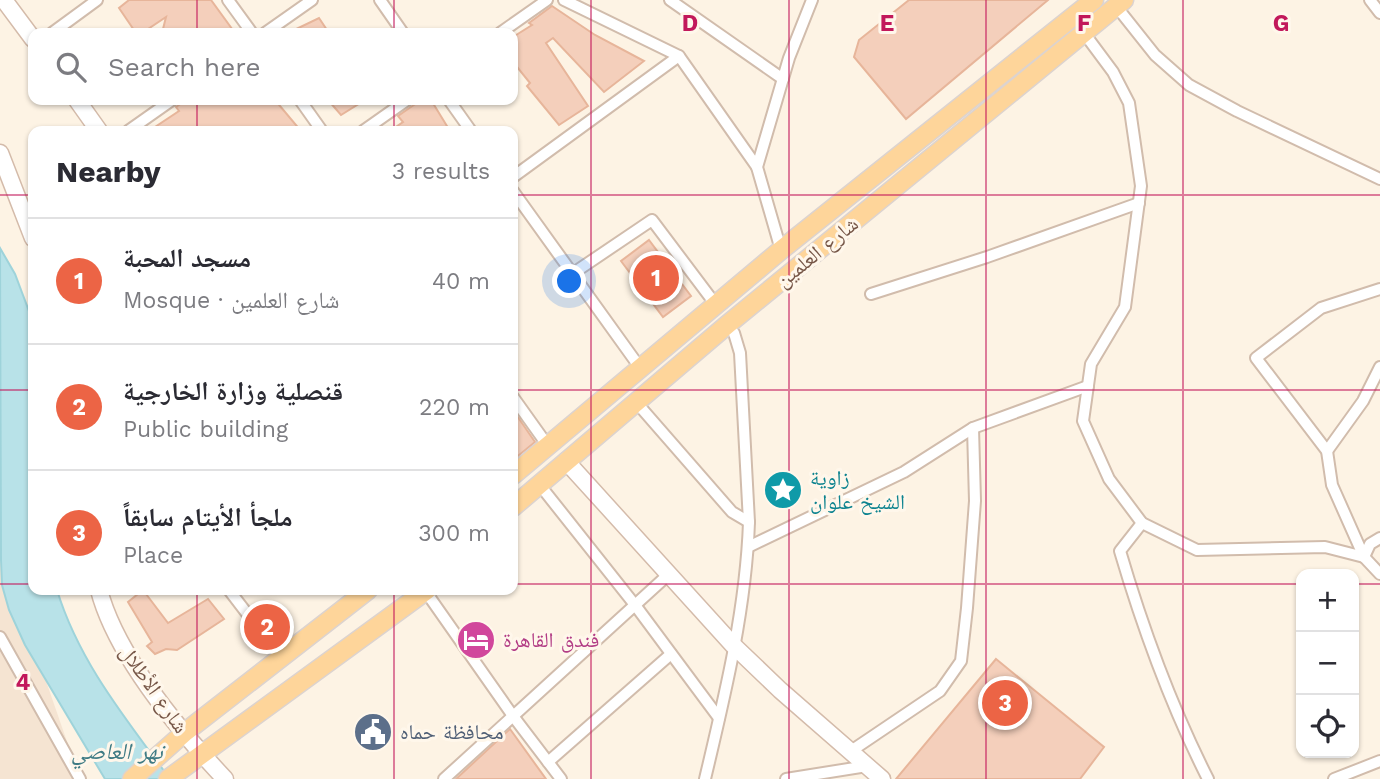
<!DOCTYPE html>
<meta charset="utf-8">
<style>
body{margin:0;font-family:"Work Sans","Noto Naskh Arabic",sans-serif;background:#f7f7f7;color:#2b2b33}
.controls{position:absolute;right:21px;bottom:21px;display:grid;overflow:hidden;border-radius:14px;box-shadow:0 2px 5px #0004}
.controls button{width:63px;height:63px;display:grid;place-items:center;padding:0;border:0;border-bottom:2px solid #e1e1e2;background:#fff;color:#2b2b33;font:35px sans-serif}
.you{position:absolute;left:570px;top:282px;width:24px;height:24px;margin:-18px;border:5px solid #fff;border-radius:50%;background:#1a73e8;box-shadow:0 0 0 10px #1a73e833}
.badge{display:grid;place-items:center;width:46px;height:46px;border-radius:50%;background:#ec6445;color:#fff;font-size:23px;font-weight:700}
.pin{position:absolute;translate:-50% -50%;border:4px solid #fff;box-shadow:0 2px 7px #0006}
.list{margin:0;padding:0;list-style:none}
h2{display:flex;justify-content:space-between;align-items:center;height:91px;margin:0;padding:0 28px;font-size:30px}
h2 small{font-size:23px;font-weight:400;color:#7c7c81}
.list li{display:grid;grid-template-columns:46px 1fr auto;gap:21px;align-items:center;box-sizing:border-box;height:126px;padding:0 28px;border-top:2px solid #e1e1e2}
.list b{display:block;font-size:26px;white-space:nowrap}
.list p{margin:0;font-size:23px;white-space:nowrap;color:#7c7c81}
.list em{font-size:23px;font-style:normal;color:#7c7c81}
.icon{flex:none;width:38px;height:38px;fill:none;stroke:currentColor;stroke-width:2;stroke-linecap:round;stroke-linejoin:round}
.map{position:relative;flex:none;width:1380px;height:779px;overflow:hidden}
.search{position:absolute;background:#fff;box-shadow:0 2px 5px #0004;left:28px;top:28px;width:490px;height:77px;display:flex;align-items:center;gap:18px;box-sizing:border-box;padding:0 24px;border-radius:14px;color:#7c7c81;font-size:26px}
.panel{position:absolute;background:#fff;box-shadow:0 2px 5px #0004;left:28px;top:126px;width:490px;height:469px;border-radius:14px}
.map>svg:first-child{display:block}
.residential{fill:#f5e4d2}
.water{fill:#b8e2e8;stroke:#9ed3da;stroke-width:2}
.building{fill:#f4cfbb;stroke:#e7b59a;stroke-width:2}
.lines{fill:none;stroke-linecap:round;stroke-linejoin:round}
.minor-casing{stroke:#d1bcac;stroke-width:14}
.secondary-casing{stroke:#d4bbaa;stroke-width:19}
.primary-casing{stroke:#dcd3cf;stroke-width:21}
.minor{stroke:#fff;stroke-width:10}
.secondary{stroke:#fff;stroke-width:16}
.primary{stroke:#fed59a;stroke-width:18}
.grid{fill:none;stroke:#c2185b;stroke-width:2;stroke-opacity:0.55}
.labels{text-anchor:middle;stroke-width:6;stroke-linejoin:round;paint-order:stroke}
.street-label{font-size:21px;fill:#775748;stroke:#fff7eb}
.culture-label{font-size:21px;fill:#0d838f;stroke:#fff7eb;text-anchor:start}
.hotel-label{font-size:21px;fill:#b23c85;stroke:#fff7eb;text-anchor:start}
.service-label{font-size:21px;fill:#4e5e75;stroke:#fff7eb;text-anchor:start}
.water-label{font-size:23px;font-style:italic;fill:#3f7b84;stroke:#fff7eb}
.grid-label{font-size:23px;text-anchor:middle;font-weight:bold;fill:#c2185b;stroke:#fff7eb;stroke-width:6;stroke-linejoin:round;paint-order:stroke}
</style>
<div class="map">
<svg width="1380" height="779" viewBox="0 0 1380 779">
<rect width="100%" height="100%" fill="#fdf3e4"/>
<polygon class="residential" points="0,433 2,585 9,610 46,681 80,779 0,779"/>
<path class="water" d="M0,248L15,274L33,322V590H57C79,662 126,719 170,779H105L25,645L9,610L2,585L1,560Z"/>
<g class="building">
<polygon points="129,0 211,0 235,33 162,33 166,17 142,33 136,33 119,8"/>
<polygon points="909,0 1048,0 906,119 854,57 859,40"/>
<polygon points="552,6 595,35 644,61 604,92 553,38 546,43 588,106 559,125 527,86 530,83 513,62 513,37 532,25 529,23"/>
<polygon points="319,18 329,33 288,33"/>
<polygon points="186,100 275,100 301,131 149,131 179,111 176,107"/>
<polygon points="328,100 365,100 341,115"/>
<polygon points="421,100 431,100 450,131 390,131 403,122 398,116"/>
<polygon points="649,240 691,296 663,317 621,261"/>
<polygon points="513,410 535,442 513,460"/>
<polygon points="143,590 168,623 208,599 224,619 177,650 166,649 155,654 147,646 152,642 128,602"/>
<polygon points="996,659 1104,747 1080,779 896,779"/>
<polygon points="510,729 546,779 456,779"/>
</g>
<g class="lines">
<defs>
<g id="minor">
<polyline points="228,0 252,33"/>
<polyline points="380,0 403,33"/>
<polyline points="564,0 679,56 757,167"/>
<polyline points="670,0 783,79"/>
<polyline points="1370,0 1380,13"/>
<polyline points="1116,6 1155,55 1189,85 1237,111 1380,179"/>
<polyline points="52,33 97,0"/>
<polyline points="265,33 312,0"/>
<polyline points="500,33 547,0"/>
<polyline points="1084,33 1113,72 1129,103 1141,186 1125,307 1091,364 1083,421 1109,479 1142,523 1197,550 1325,547 1364,557"/>
<polyline points="300,100 322,131"/>
<polyline points="449,100 471,131"/>
<polyline points="128,131 172,100"/>
<polyline points="363,131 407,100"/>
<polyline points="513,177 679,56"/>
<polyline points="513,191 641,369"/>
<polyline points="781,250 757,167 789,58 812,0"/>
<polyline points="572,274 652,220 716,305"/>
<polyline points="1380,289 1321,308 1256,358 1327,451 1332,485 1364,557 1380,574"/>
<polyline points="871,294 987,257 1139,203"/>
<polyline points="513,397 548,446"/>
<polyline points="636,402 725,504 732,512 749,522"/>
<polyline points="1327,451 1363,401 1380,367"/>
<polyline points="539,484 635,605 719,718"/>
<path d="M1142,523L1120,551C1143,629 1171,706 1208,779"/>
<polyline points="748,547 904,472 973,428 1088,386"/>
<polyline points="1364,557 1370,544 1380,538"/>
<polyline points="229,590 281,658"/>
<polyline points="426,592 513,716 561,779"/>
<polyline points="0,637 80,779"/>
<polyline points="851,751 940,691 961,661 967,608 975,501 973,428"/>
<polyline points="548,762 671,654"/>
<polyline points="444,779 669,574"/>
<path d="M705,779C725,695 746,609 749,522L740,353L734,333L727,325"/>
<polyline points="786,779 867,766"/>
<polyline points="1334,779 1380,761"/>
</g>
<g id="secondary">
<polyline points="4,0 33,39"/>
<polyline points="77,100 99,131"/>
<polyline points="0,153 33,238"/>
<polyline points="566,461 733,645 780,690 882,779"/>
<path d="M99,590C116,655 179,730 225,779"/>
</g>
<g id="primary">
<polyline points="513,475 781,250 1094,0"/>
<polyline points="513,507 727,325 1124,0"/>
<polyline points="132,779 184,733 368,590"/>
<polyline points="168,779 427,590"/>
</g>
</defs>
<use href="#minor" class="minor-casing"/>
<use href="#secondary" class="secondary-casing"/>
<use href="#primary" class="primary-casing"/>
<use href="#minor" class="minor"/>
<use href="#secondary" class="secondary"/>
<use href="#primary" class="primary"/>
</g>
<path class="grid" d="M197,0V33M394,0V33M591,0V779M789,0V779M986,0V779M1183,0V779M197,100V131M394,100V131M0,195H33M513,195H1380M0,390H33M513,390H1380M0,584H33M513,584H1301M1354,584H1380M197,590V779M394,590V779"/>
<defs>
<symbol id="sight-disc" viewBox="-11 -11 22 22"><circle r="9.5" fill="#0f9aa8" stroke="#fff7eb"/><path d="M0-6L1.8-2.2L6-1.7L2.9 1.2L3.7 5.4L0 3.3L-3.7 5.4L-2.9 1.2L-6-1.7L-1.8-2.2Z" fill="#fff"/></symbol>
<symbol id="hotel-disc" viewBox="-11 -11 22 22"><circle r="9.5" fill="#d1479c" stroke="#fff7eb"/><path d="M-6-4.5h1.5V1H6V5H4.5V3h-9V5H-6ZM-4 0a1.8 1.8 0 1 1 3.6 0ZM.5 0V-2.5h3Q6-2.5 6 0Z" fill="#fff"/></symbol>
<symbol id="civic-disc" viewBox="-11 -11 22 22"><circle r="9.5" fill="#5c6f8a" stroke="#fff7eb"/><path d="M-.6-6.5H3V-4.5H.6V-3L4-1V1h2V6H-6V1h2V-1L-.6-3ZM-1.2 2.5V6h2.4V2.5Z" fill="#fff"/></symbol>
</defs>
<g fill-rule="evenodd">
<use href="#sight-disc" x="761" y="468" width="44" height="44"/>
<use href="#hotel-disc" x="454" y="618" width="44" height="44"/>
<use href="#civic-disc" x="351" y="710" width="44" height="44"/>
</g>
<g class="labels">
<g class="street-label">
<text transform="translate(817 252) rotate(-39)" y="7">شارع العلمين</text>
<text transform="translate(154 689) rotate(55)" y="7">شارع الأطلال</text>
</g>
<g class="culture-label">
<text x="810" y="485">زاوية<tspan x="810" dy="24">الشيخ علوان</tspan></text>
</g>
<g class="hotel-label">
<text x="503" y="647">فندق القاهرة</text>
</g>
<g class="service-label">
<text x="400" y="739">محافظة حماه</text>
</g>
<g class="water-label">
<text x="117" y="759">نهر العاصي</text>
</g>
</g>
<g class="grid-label">
<text x="690" y="31">D</text>
<text x="887" y="31">E</text>
<text x="1084" y="31">F</text>
<text x="1281" y="31">G</text>
<text x="23" y="690">4</text>
</g>
</svg>
<div class="controls">
<button>+</button>
<button>−</button>
<button><svg class="icon" aria-label="locate" viewBox="0 0 24 24"><circle cx="12" cy="12" r="6"/><path d="M12 2v4M12 18v4M2 12h4M18 12h4"/></svg></button>
</div>
<div class="you"></div>
<div class="pin badge" style="left:656px;top:278px">1</div>
<div class="pin badge" style="left:267px;top:627px">2</div>
<div class="pin badge" style="left:1005px;top:703px">3</div>
<div class="search"><svg class="icon" aria-label="search" viewBox="0 0 24 24"><circle cx="10" cy="10" r="6"/><path d="M15 15l6 6"/></svg>Search here</div>
<section class="panel">
<h2>Nearby<small>3 results</small></h2>
<ul class="list">
<li><span class="badge">1</span><div><b>مسجد المحبة</b><p>Mosque · شارع العلمين</p></div><em>40 m</em></li>
<li><span class="badge">2</span><div><b>قنصلية وزارة الخارجية</b><p>Public building</p></div><em>220 m</em></li>
<li><span class="badge">3</span><div><b>ملجأ الأيتام سابقاً</b><p>Place</p></div><em>300 m</em></li>
</ul>
</section>
</div>
